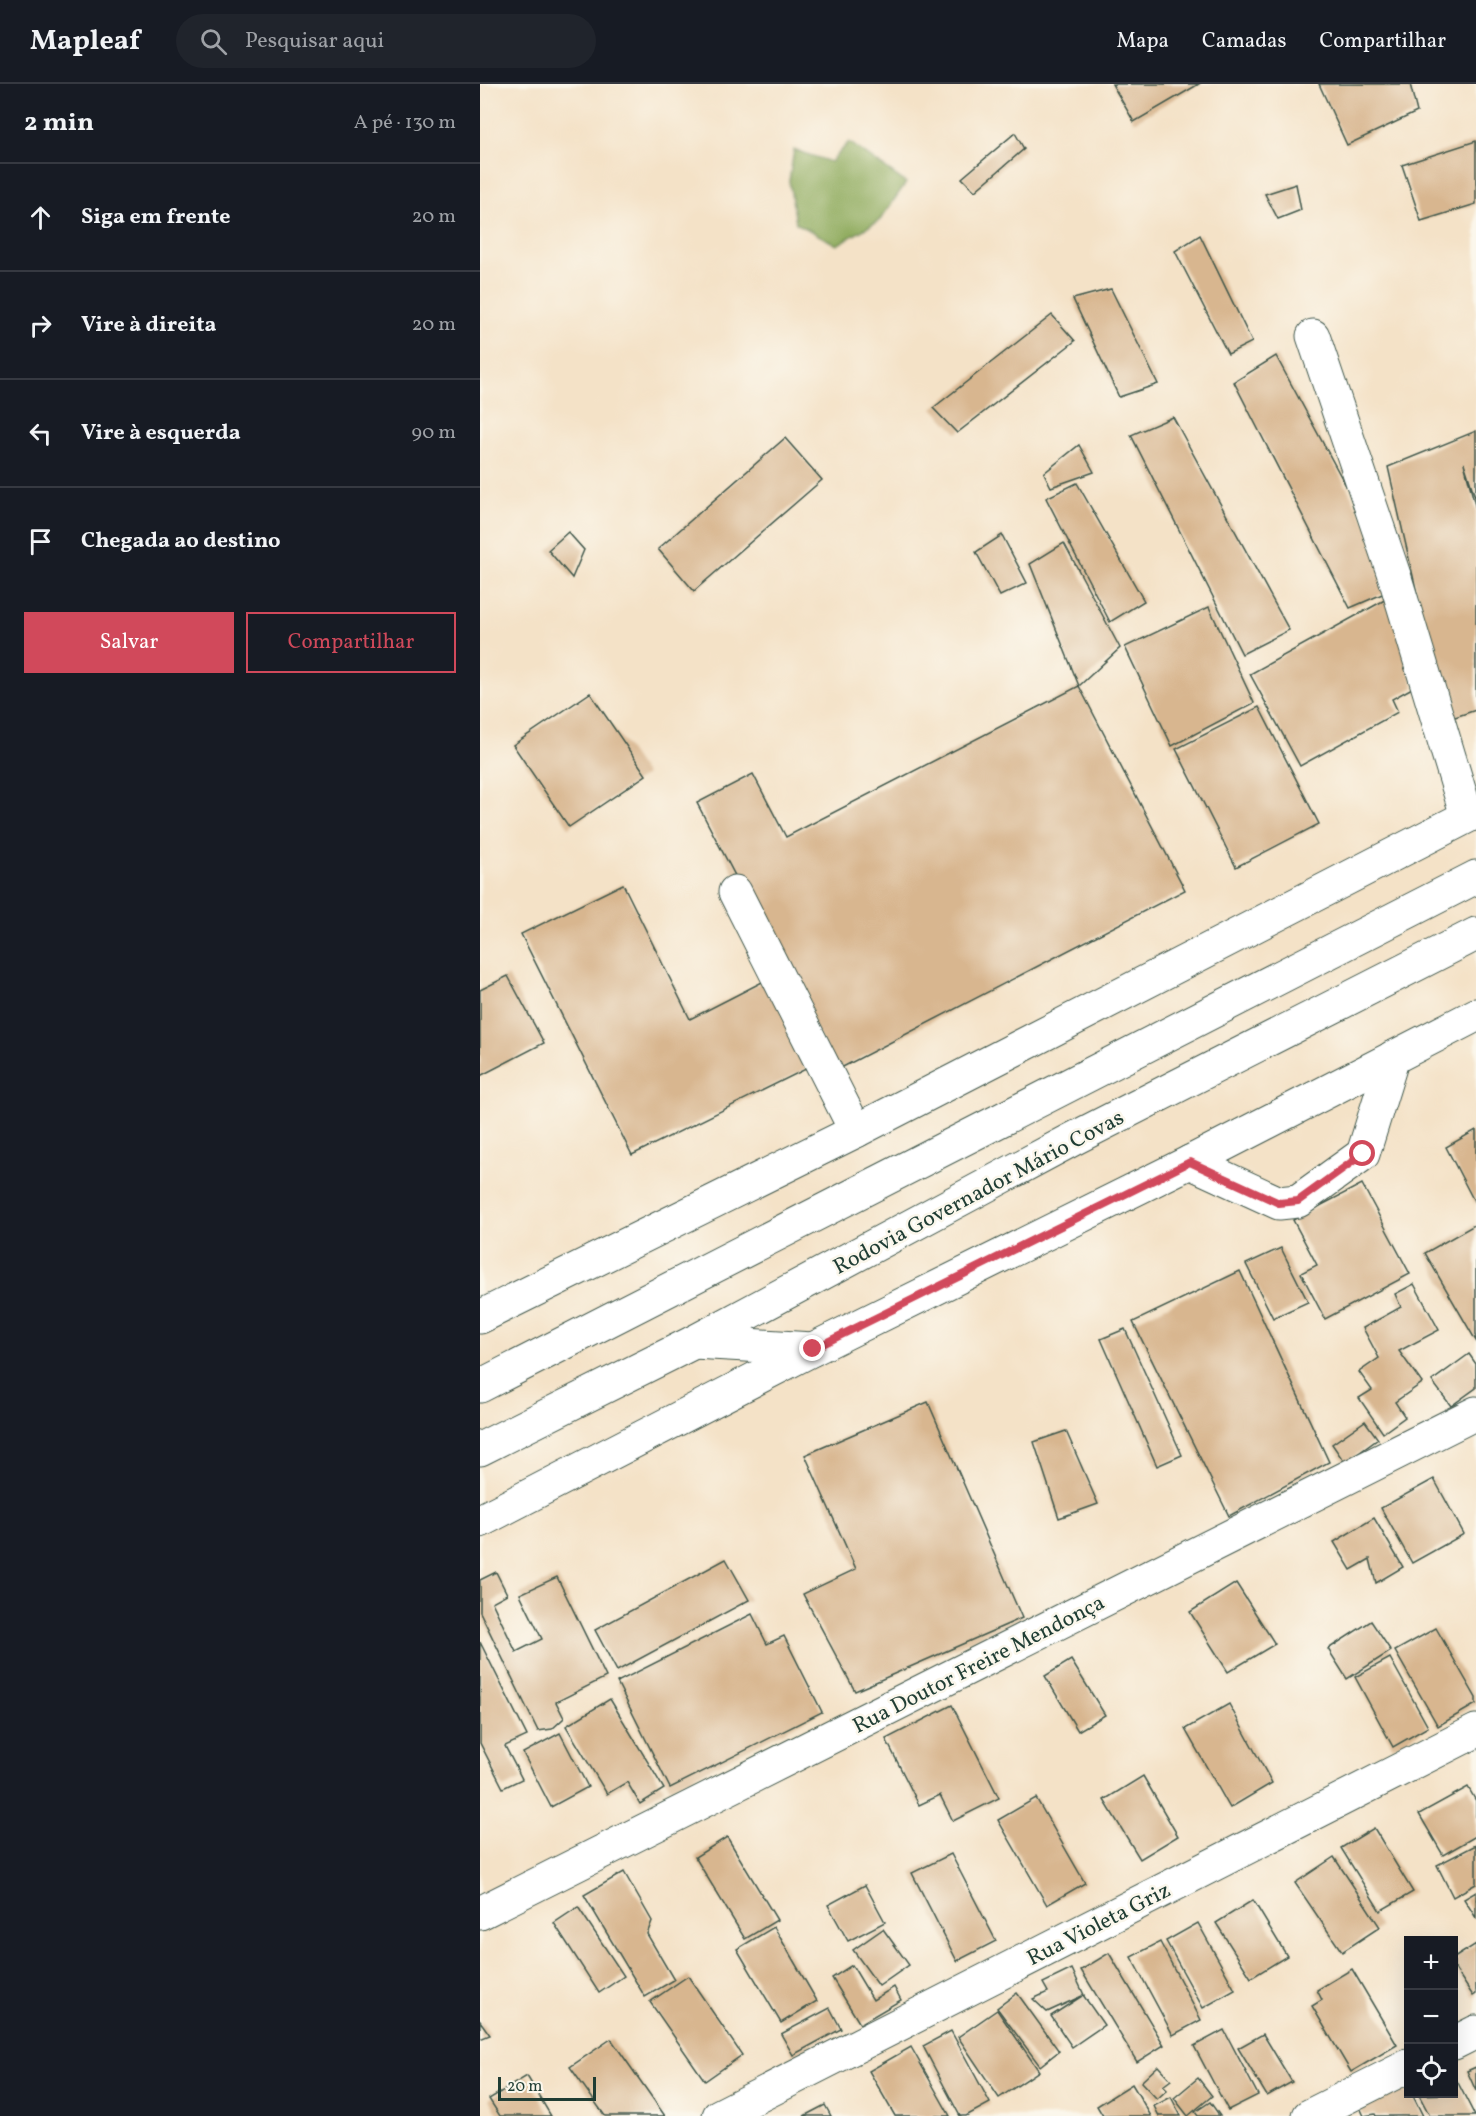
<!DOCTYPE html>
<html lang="pt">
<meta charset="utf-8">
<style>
body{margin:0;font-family:Vollkorn,serif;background:#20242c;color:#f1f3f6}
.controls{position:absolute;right:18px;bottom:18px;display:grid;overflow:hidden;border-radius:0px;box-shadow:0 6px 24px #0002}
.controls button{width:54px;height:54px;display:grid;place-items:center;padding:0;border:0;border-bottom:2px solid #363941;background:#171b24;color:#f1f3f6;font:30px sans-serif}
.scale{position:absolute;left:18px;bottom:15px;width:98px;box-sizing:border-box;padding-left:6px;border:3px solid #1f3d34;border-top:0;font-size:16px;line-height:21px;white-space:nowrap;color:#1f3d34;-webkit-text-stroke:4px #fbf7ec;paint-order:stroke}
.stop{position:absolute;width:18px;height:18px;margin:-14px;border:4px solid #d1495b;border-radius:50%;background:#fff}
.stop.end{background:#d1495b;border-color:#fff;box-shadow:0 2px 6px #0008}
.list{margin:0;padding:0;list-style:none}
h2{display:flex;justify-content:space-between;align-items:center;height:78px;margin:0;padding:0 24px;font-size:26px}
h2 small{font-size:20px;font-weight:400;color:#9ea1a6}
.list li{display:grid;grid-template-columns:39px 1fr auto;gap:18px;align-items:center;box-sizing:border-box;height:108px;padding:0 24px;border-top:2px solid #363941}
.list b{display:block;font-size:22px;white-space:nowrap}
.list em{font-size:20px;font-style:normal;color:#9ea1a6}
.actions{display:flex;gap:12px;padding:18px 24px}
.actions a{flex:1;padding:14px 0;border:2px solid #d1495b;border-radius:0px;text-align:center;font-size:21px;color:#d1495b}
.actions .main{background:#d1495b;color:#fff}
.icon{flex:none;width:33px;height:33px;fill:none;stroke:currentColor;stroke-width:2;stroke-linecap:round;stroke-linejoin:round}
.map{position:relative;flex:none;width:996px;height:2032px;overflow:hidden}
header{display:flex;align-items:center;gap:36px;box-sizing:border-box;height:84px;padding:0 30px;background:#171b24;border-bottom:2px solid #363941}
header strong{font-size:28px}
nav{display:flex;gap:33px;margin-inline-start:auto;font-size:21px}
.search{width:420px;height:54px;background:#20242c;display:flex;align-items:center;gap:15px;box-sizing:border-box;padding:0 21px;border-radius:33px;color:#9ea1a6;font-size:22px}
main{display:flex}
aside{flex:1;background:#171b24}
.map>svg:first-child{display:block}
.forest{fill:#90ac5e;stroke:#587449;stroke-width:1.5}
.building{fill:#d8b68f}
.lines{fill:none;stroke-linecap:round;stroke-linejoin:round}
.minor-casing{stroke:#3f564a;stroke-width:35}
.major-casing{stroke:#3f564a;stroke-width:35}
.highway-casing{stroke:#3f564a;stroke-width:35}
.minor{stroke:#fff;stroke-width:33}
.major{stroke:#fff;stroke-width:33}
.highway{stroke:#fff;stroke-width:33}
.route{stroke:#d1495b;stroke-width:8}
.labels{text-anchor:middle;stroke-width:5;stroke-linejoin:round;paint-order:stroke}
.street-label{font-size:22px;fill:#1f3d34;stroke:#fbf7ec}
</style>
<header>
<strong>Mapleaf</strong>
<div class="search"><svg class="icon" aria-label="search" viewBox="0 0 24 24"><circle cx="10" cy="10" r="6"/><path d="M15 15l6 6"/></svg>Pesquisar aqui</div>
<nav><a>Mapa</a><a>Camadas</a><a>Compartilhar</a></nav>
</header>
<main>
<aside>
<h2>2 min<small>A pé · 130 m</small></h2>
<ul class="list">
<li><svg class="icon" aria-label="ahead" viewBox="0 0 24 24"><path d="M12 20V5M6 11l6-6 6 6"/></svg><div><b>Siga em frente</b></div><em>20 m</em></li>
<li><svg class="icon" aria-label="right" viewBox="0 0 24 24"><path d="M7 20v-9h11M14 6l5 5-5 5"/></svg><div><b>Vire à direita</b></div><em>20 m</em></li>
<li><svg class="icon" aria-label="left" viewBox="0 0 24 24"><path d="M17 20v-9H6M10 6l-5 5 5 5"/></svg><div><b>Vire à esquerda</b></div><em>90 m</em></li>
<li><svg class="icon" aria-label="arrive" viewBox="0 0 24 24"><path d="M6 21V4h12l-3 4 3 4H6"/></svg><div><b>Chegada ao destino</b></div></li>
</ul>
<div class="actions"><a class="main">Salvar</a><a>Compartilhar</a></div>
</aside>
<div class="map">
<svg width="996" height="2032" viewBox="0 0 996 2032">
<rect width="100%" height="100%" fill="#fbf7ec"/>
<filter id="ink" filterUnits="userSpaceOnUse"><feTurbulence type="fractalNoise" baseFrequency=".0167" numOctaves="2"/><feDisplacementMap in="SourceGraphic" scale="12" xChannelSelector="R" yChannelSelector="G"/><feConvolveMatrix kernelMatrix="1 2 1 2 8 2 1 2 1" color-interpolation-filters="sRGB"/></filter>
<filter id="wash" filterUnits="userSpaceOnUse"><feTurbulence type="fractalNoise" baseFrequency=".008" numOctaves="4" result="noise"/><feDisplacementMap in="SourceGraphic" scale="24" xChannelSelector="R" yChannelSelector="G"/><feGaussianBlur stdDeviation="1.35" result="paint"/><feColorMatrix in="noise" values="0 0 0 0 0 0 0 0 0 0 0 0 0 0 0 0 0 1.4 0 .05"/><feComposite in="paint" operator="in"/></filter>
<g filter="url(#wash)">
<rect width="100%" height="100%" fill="#f4e2c7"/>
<polygon class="forest" points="369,58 426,99 400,136 357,161 316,139 309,97 314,66 351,78"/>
<g id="blocks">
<g class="building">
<polygon points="632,0 719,0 654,38"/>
<polygon points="839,0 930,0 937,28 867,61"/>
<polygon points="535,49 544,65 495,107 482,94"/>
<polygon points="996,57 996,120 941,137 922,81"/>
<polygon points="816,100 821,126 798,135 785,110"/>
<polygon points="720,151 772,258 748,270 695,167"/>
<polygon points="631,205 678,300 639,313 593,215"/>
<polygon points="572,231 595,257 477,349 453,324"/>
<polygon points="796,272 906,476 914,505 870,524 754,298"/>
<polygon points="693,333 809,546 762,570 651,351"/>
<polygon points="996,347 996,416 984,379 996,425 996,626 966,636 908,383"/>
<polygon points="305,354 342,396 214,507 178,465"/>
<polygon points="599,361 614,388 571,403 564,389"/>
<polygon points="597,399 664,517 630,538 566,414"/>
<polygon points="88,448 104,466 92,494 68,466"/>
<polygon points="522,451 547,499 520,512 496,468"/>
<polygon points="584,459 640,564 599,602 550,480"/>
<polygon points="912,512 934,603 912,615 918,628 820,682 770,590"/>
<polygon points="729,523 774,619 692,662 645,563"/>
<polygon points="599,602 705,806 357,986 217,719 273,690 306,753"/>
<polygon points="110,609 166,691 89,743 33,661"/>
<polygon points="779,623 839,740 756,783 696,665"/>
<polygon points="143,800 210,935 288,895 332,982 152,1071 41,850"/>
<polygon points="28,892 64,959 0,992 0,906"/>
<polygon points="996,1046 996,1121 966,1063"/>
<polygon points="882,1100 930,1190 845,1235 821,1189 837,1181 813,1136"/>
<polygon points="996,1140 996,1257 945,1169"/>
<polygon points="801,1164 828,1218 793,1234 766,1180"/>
<polygon points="760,1187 849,1378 749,1432 653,1238"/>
<polygon points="934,1200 959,1246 919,1267 942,1299 915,1318 925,1333 903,1349 879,1314 892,1306 879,1288 899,1274 883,1244 921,1223 915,1210"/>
<polygon points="645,1245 702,1371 677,1382 621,1255"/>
<polygon points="989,1270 996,1280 996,1304 971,1322 952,1297"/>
<polygon points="448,1318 542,1534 375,1607 323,1510 376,1485 325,1371"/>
<polygon points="885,1337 898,1355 865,1379 852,1360"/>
<polygon points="586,1347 618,1420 579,1434 554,1358"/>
<polygon points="954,1395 984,1450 932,1479 901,1424"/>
<polygon points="894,1434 923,1483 896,1499 890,1475 871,1486 854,1458"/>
<polygon points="246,1475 269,1516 137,1587 115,1546"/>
<polygon points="16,1488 27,1510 12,1518 36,1568 62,1555 40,1510 77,1493 126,1593 76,1618 84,1634 72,1645 58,1647 0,1528 0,1496"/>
<polygon points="756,1499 795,1560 748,1588 710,1528"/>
<polygon points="272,1530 287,1560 304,1552 342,1628 190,1704 137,1598"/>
<polygon points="891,1537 911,1567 867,1595 848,1565"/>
<polygon points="956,1544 996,1614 996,1620 958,1642 915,1567"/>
<polygon points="0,1558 47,1652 25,1662 42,1695 23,1704 0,1659"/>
<polygon points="910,1574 948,1643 913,1663 875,1593"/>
<polygon points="591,1576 625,1631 598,1647 565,1592"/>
<polygon points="130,1615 184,1705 160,1720 147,1698 127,1710 86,1642"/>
<polygon points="749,1620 792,1699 750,1724 705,1645"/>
<polygon points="472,1621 519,1714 473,1737 460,1711 439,1721 406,1655"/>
<polygon points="80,1649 108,1703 71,1723 43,1669"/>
<polygon points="663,1692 698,1752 660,1775 624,1716"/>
<polygon points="988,1703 996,1717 996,1752 963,1771 939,1730"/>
<polygon points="556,1714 605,1799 567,1821 518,1736"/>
<polygon points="894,1744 933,1808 900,1827 861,1764"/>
<polygon points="247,1753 297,1836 265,1855 215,1773"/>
<polygon points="996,1761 996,1800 973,1813 957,1781"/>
<polygon points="471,1770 516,1857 477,1877 432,1789"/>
<polygon points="854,1773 900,1843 862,1868 815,1799"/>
<polygon points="144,1788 172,1837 167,1850 194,1896 165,1913 104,1811"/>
<polygon points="385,1801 405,1838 368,1857 348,1821"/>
<polygon points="996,1808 996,1834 984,1815"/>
<polygon points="773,1816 807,1872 771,1894 736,1839"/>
<polygon points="98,1823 144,1892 119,1909 74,1839"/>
<polygon points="718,1839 755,1906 723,1924 686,1857"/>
<polygon points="294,1843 337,1917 301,1939 257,1865"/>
<polygon points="403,1845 429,1881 399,1902 373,1866"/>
<polygon points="680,1858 721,1936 693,1951 651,1873"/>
<polygon points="996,1860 996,1910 993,1912 974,1883 974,1874"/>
<polygon points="629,1869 684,1961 657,1978 601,1886"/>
<polygon points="372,1881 393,1916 414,1903 421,1916 380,1940 352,1894"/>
<polygon points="592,1885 604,1911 603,1911 624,1941 592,1963 571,1932 602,1912 567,1928 553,1915 568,1908 563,1899"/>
<polygon points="872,1885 917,1961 871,1988 832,1922 842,1916 837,1906"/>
<polygon points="208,1892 262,1971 225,1997 170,1918"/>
<polygon points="537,1909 579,1967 560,1982 517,1924"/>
<polygon points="350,1924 361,1945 313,1971 301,1950"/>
<polygon points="517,1926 559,1987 519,2014 478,1953"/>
<polygon points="0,1937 10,1951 0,1955"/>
<polygon points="744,1946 778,2011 748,2026 714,1962"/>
<polygon points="471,1947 510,2019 486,2032 480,2032 443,1962"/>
<polygon points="783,1950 812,1998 787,2012 758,1964"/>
<polygon points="131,1955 185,2032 125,2032 90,1983"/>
<polygon points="431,1963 470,2032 415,2032 389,1987"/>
<polygon points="678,1982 691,1996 683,2002 687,2006 677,2015 661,1998"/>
<polygon points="996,1983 996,2007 987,1987"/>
<polygon points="47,1992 71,2032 20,2032 9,2015"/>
<polygon points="975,1993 995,2032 950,2032 939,2011 974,2010 974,1994"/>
<polygon points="718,1994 732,2012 708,2032 694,2014"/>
<polygon points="926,1996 928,2002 928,2010 932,2010 943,2032 896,2032 895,2030 884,2032 878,2019"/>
<polygon points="652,2000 671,2032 623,2032 617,2022"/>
<polygon points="691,2013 701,2032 679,2032 674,2022"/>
<polygon points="730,2018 740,2032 718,2032 715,2028"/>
<polygon points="345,2021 351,2032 324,2032"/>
</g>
</g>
</g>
<g filter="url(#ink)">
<use href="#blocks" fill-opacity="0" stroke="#3f564a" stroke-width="1.5"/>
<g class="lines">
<defs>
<g id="minor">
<polyline points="833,252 915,494 987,732"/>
<polyline points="255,808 376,1047"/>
<polyline points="710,1078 799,1119 818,1117 883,1070 913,973"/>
<polyline points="0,1233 376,1047 996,728"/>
<polyline points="0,1829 996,1329"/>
<polyline points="974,1959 996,1948"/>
<polyline points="239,2032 996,1647"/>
<polyline points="829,2032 928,1982"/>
</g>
<polyline id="major" points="0,1437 333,1265 710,1078 996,931"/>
<g id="highway">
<polyline points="214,1258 333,1265"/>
<polyline points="0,1302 996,793"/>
<polyline points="0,1365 214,1258 595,1054 996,850"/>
</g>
</defs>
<use href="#minor" class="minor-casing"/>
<use href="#major" class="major-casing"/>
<use href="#highway" class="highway-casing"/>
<use href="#minor" class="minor"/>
<use href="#major" class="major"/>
<use href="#highway" class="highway"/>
</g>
</g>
<g class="lines" filter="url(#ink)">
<polyline class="route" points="333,1265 710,1078 799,1119 818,1117 883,1070"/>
</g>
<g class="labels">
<g class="street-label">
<text transform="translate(498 1107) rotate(-28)" y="8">Rodovia Governador Mário Covas</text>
<text transform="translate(498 1579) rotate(-27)" y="8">Rua Doutor Freire Mendonça</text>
<text transform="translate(618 1839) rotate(-27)" y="8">Rua Violeta Griz</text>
</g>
</g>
</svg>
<div class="controls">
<button>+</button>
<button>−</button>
<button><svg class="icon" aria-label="locate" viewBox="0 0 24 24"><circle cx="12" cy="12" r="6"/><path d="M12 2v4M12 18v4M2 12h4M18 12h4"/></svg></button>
</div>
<div class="scale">20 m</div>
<div class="stop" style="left:883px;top:1070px"></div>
<div class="stop end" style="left:333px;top:1265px"></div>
</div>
</main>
